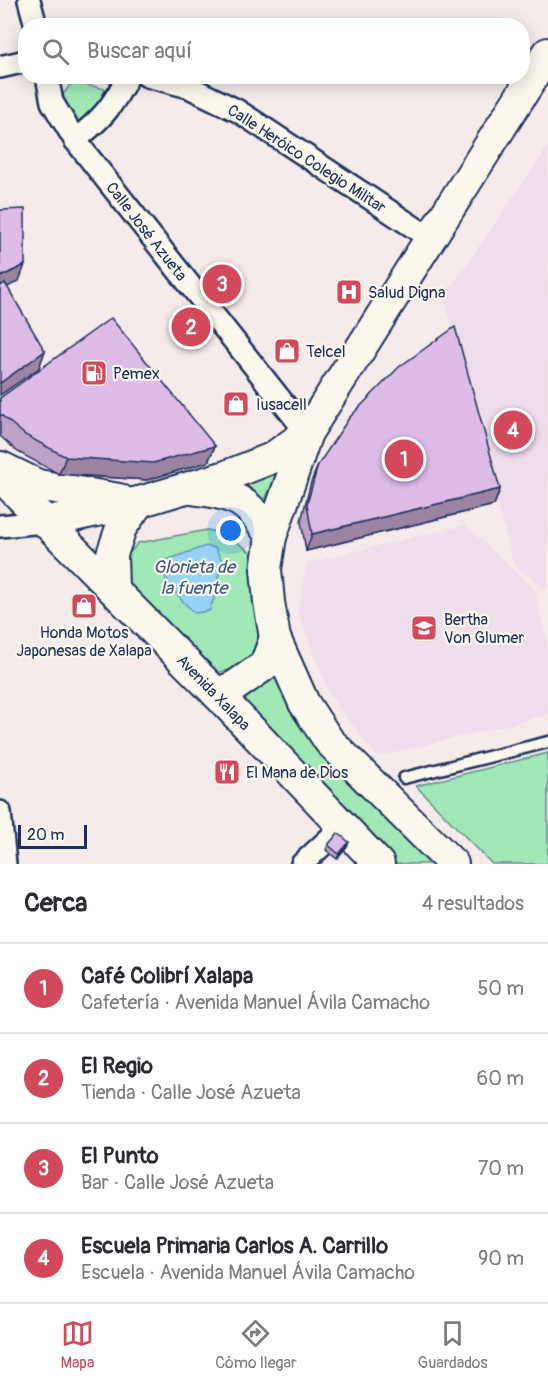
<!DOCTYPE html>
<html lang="es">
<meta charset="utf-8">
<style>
body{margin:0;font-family:Pangolin,sans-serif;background:#f7f7f7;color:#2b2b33}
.scale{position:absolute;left:18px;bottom:15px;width:69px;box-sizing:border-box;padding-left:6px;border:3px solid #1b2f5e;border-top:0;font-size:16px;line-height:21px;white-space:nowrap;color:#1b2f5e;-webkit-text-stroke:4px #fbf7ec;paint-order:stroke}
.you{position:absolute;left:231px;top:531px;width:21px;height:21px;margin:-15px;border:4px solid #fff;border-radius:50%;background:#1a73e8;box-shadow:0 0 0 9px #1a73e833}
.badge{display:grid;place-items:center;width:39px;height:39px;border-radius:50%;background:#d1495b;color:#fff;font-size:20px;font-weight:700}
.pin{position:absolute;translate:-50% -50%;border:3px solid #fff;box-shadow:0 2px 6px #0006}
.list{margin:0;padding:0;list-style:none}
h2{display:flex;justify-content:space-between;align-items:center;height:78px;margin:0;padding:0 24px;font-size:26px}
h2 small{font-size:20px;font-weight:400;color:#7c7c81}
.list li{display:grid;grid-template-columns:39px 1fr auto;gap:18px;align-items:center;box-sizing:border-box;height:90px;padding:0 24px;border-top:2px solid #e1e1e2}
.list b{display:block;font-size:22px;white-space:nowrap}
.list p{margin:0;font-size:20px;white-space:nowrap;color:#7c7c81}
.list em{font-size:20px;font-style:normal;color:#7c7c81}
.icon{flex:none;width:33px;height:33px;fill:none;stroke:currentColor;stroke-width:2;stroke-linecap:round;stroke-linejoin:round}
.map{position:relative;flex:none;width:548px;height:864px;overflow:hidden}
.search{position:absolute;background:#fff;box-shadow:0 3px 15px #0003;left:18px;right:18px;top:18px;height:66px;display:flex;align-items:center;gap:15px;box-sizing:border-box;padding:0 21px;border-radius:24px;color:#7c7c81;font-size:22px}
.sheet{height:438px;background:#fff}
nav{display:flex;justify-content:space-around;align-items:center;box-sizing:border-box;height:84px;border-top:2px solid #e1e1e2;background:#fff;font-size:16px;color:#7c7c81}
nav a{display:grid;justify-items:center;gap:3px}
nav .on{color:#d1495b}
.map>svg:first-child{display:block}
.built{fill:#eeddea}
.green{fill:#a0e8b6;stroke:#5e8c8a;stroke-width:1.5}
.water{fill:#96d3f6;stroke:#6591b9;stroke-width:1.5}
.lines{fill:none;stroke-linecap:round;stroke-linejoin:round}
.lane-casing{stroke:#1b2f5e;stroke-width:15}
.street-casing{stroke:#1b2f5e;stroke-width:26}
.secondary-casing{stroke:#1b2f5e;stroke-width:34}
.lane{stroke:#fbf7ec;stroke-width:10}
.street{stroke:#fbf7ec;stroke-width:21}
.secondary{stroke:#fbf7ec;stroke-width:30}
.wall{fill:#bfa2c8;stroke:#1b2f5e;stroke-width:1.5}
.shaded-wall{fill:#9b84a2;stroke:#1b2f5e;stroke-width:1.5}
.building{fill:#debce8;stroke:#1b2f5e;stroke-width:1.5}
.labels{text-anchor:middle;stroke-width:4.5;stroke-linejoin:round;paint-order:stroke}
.street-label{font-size:16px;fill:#1b2f5e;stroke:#fbf7ec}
.poi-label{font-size:16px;fill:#1b2f5e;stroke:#fbf7ec;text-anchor:start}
.water-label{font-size:18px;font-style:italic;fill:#3a5884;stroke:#fbf7ec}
</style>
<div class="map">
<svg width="548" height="864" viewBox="0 0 548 864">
<rect width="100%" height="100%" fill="#f5ebeb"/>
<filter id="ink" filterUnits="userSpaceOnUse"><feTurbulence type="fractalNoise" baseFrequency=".0167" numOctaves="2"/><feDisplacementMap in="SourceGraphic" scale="12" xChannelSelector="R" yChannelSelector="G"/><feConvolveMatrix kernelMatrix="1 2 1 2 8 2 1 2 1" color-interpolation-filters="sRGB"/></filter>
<g filter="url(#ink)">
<g class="built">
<polygon points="548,147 548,588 545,588 513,564 444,297"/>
<polygon points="465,525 535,590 548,645 548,715 377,757 330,696 298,611 307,563"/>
</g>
<g class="green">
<polygon points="73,81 105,89 95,115 80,130 61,97"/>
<polygon points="277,474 264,502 244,482"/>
<polygon points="207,530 226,534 258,558 261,645 246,666 216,673 124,585 120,564 138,543"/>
<polygon points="277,663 436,864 393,864 230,699"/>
<polygon points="548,753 548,864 492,864 416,786"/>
</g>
<path class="water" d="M206,546L215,548L221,559L215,596L209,611L195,613C184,604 169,586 164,574C162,569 164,564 166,560Z"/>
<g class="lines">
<defs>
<polyline id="lane" points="404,778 548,742"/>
<g id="street">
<polyline points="29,0 36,26"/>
<polyline points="0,67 26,61"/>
<polyline points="47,76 52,102 75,140 307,433"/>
<polyline points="147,76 189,87 238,111 430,238"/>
<path d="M75,140C102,119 113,106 128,76"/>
<polyline points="0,526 45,522"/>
<polyline points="0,812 5,864"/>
<polyline points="302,864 342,827"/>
</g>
<g id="secondary">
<polyline points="1,467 38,485 119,499"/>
<polyline points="0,476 217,694 379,864"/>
<path d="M191,489C236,495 247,498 271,537"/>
<polyline points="45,522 139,502 226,476 272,458 307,433"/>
<polyline points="113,589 112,554 121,528 139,502"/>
<polyline points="217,694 235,686 265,665 275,638"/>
<polyline points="453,864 329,741 304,703 275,638 269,602 266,569 271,537 307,433 548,53"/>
</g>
</defs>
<use href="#lane" class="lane-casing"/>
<use href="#street" class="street-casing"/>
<use href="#secondary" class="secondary-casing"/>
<use href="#lane" class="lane"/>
<use href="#street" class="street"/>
<use href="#secondary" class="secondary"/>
</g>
<g class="wall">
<polygon points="0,398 215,446 208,462 147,480 59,474 18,452 0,436"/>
<polygon points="318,465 500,489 494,505 306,551 301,521 311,482"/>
<polygon points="328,845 347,847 337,859 326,850"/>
</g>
<g class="shaded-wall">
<polygon points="25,265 19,281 0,291 0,277"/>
<polygon points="45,351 39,368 0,395 0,383"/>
<polygon points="215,446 208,462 147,480 59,474 66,457"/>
<polygon points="500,489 494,505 306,551 312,534"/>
<polygon points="349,842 347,847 337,859 339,854"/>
</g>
<g class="building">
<polygon points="25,209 25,265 0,277 0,210"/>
<polygon points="5,283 45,351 0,383 0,286"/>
<polygon points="111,318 215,446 153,463 66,457 25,435 0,414 0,398"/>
<polygon points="455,327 500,489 312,534 307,504 318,465 349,418 399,367"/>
<polygon points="338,833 349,842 339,854 328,845"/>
</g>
</g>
<defs>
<symbol id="hospital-square" viewBox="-11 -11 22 22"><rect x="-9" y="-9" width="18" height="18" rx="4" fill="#d1495b" stroke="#fbf7ec"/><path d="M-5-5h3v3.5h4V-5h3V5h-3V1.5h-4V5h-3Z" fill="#fff"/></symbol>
<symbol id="shop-square" viewBox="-11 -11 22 22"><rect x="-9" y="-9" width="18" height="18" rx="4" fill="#d1495b" stroke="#fbf7ec"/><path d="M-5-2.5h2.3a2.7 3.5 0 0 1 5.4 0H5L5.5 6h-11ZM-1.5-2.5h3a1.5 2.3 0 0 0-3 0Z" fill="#fff"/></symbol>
<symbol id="fuel-square" viewBox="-11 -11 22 22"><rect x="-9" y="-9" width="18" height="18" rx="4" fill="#d1495b" stroke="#fbf7ec"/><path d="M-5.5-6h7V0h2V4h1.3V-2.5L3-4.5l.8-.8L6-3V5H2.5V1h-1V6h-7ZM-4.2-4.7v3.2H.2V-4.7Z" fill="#fff"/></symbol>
<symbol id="school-square" viewBox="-11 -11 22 22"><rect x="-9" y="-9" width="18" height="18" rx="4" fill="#d1495b" stroke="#fbf7ec"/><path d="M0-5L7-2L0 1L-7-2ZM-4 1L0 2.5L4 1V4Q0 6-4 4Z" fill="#fff"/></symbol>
<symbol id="restaurant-square" viewBox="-11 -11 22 22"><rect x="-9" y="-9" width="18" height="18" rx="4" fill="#d1495b" stroke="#fbf7ec"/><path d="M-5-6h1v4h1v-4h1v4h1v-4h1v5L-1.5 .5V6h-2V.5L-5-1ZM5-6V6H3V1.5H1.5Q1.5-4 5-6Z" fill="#fff"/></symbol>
</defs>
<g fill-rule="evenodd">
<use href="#hospital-square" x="334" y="277" width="30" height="30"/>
<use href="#shop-square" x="272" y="336" width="30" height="30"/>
<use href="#fuel-square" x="79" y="358" width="30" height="30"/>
<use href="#shop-square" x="221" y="389" width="30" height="30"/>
<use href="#shop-square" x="69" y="591" width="30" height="30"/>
<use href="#school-square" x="409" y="613" width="30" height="30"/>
<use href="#restaurant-square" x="212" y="757" width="30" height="30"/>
</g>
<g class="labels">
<g class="street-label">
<text transform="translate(307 158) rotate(33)" y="6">Calle Heróico Colegio Militar</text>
<text transform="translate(147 231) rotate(52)" y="6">Calle José Azueta</text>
<text transform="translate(214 692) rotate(46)" y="6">Avenida Xalapa</text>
</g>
<g class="poi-label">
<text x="368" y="298">Salud Digna</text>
<text x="306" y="357">Telcel</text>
<text x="113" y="379">Pemex</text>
<text x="256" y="410">Iusacell</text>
<text x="444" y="625">Bertha<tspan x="444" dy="18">Von Glumer</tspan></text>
<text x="84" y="638" text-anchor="middle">Honda Motos<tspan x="84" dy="18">Japonesas de Xalapa</tspan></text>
<text x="246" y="778">El Mana de Dios</text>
</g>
<g class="water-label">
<text x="194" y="573">Glorieta de<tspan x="194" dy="21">la fuente</tspan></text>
</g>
</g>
</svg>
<div class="scale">20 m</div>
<div class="you"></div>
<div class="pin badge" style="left:404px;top:459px">1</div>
<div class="pin badge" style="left:191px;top:327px">2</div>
<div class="pin badge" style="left:222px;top:284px">3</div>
<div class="pin badge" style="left:513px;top:430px">4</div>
<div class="search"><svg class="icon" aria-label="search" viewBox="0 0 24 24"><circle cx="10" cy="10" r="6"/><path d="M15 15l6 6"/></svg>Buscar aquí</div>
</div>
<section class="sheet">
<h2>Cerca<small>4 resultados</small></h2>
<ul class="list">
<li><span class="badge">1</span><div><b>Café Colibrí Xalapa</b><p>Cafetería · Avenida Manuel Ávila Camacho</p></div><em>50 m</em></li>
<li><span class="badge">2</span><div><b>El Regio</b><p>Tienda · Calle José Azueta</p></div><em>60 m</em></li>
<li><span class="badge">3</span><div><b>El Punto</b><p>Bar · Calle José Azueta</p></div><em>70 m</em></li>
<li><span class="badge">4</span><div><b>Escuela Primaria Carlos A. Carrillo</b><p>Escuela · Avenida Manuel Ávila Camacho</p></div><em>90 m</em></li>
</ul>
</section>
<nav>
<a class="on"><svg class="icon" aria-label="map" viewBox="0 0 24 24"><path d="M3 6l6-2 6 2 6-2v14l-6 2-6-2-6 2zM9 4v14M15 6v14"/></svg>Mapa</a>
<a><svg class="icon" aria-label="directions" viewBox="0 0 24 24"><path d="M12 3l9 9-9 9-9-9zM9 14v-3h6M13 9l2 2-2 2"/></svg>Cómo llegar</a>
<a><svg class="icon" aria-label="saved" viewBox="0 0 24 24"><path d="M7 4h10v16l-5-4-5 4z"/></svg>Guardados</a>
</nav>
